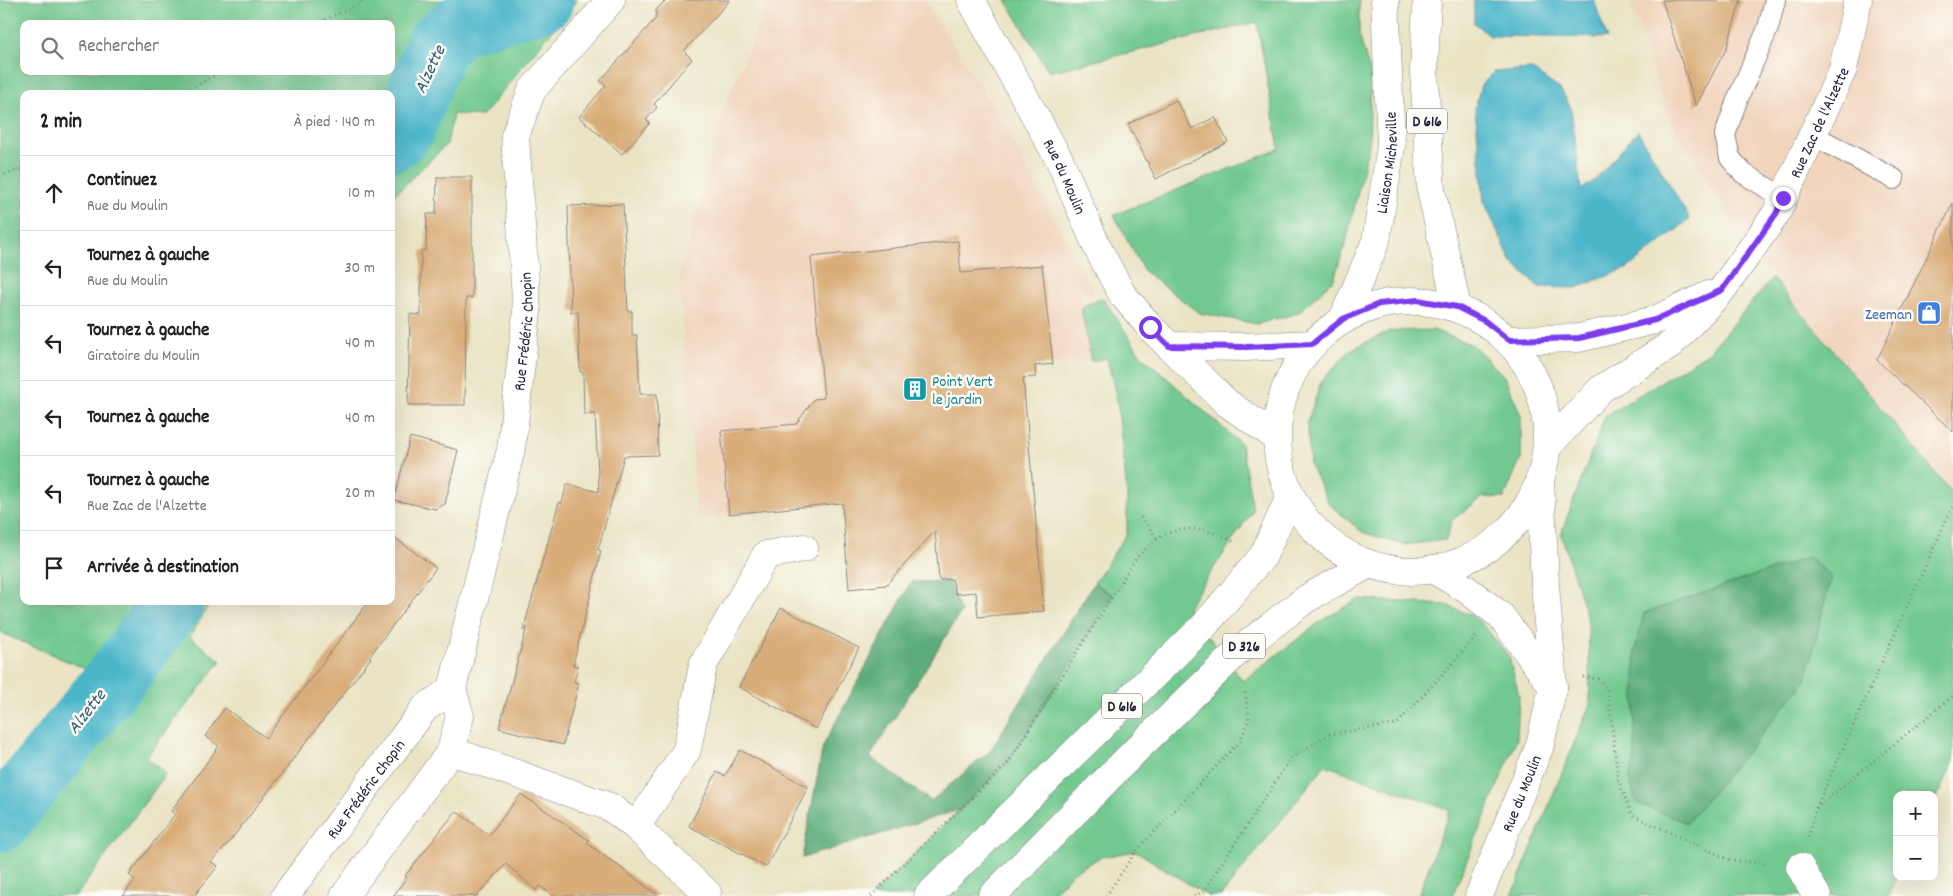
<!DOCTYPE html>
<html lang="fr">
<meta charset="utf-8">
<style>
body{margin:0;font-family:Dekko,sans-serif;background:#f6f6f6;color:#222}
.controls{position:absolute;right:15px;bottom:15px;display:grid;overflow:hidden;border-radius:10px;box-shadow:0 5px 20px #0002}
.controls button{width:45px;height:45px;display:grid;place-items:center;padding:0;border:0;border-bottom:1px solid #e0e0e0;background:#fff;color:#222;font:25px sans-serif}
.stop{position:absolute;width:15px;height:15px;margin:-11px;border:4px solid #7c3aed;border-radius:50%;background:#fff}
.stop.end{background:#7c3aed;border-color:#fff;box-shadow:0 1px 5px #0008}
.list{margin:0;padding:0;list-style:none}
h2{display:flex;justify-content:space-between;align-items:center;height:65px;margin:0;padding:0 20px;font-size:21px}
h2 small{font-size:16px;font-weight:400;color:#767676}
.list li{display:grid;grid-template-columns:32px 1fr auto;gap:15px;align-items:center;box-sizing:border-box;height:75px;padding:0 20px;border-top:1px solid #e0e0e0}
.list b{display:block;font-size:19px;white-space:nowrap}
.list p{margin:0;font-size:16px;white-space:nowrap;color:#767676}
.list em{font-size:16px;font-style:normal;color:#767676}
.icon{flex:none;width:28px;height:28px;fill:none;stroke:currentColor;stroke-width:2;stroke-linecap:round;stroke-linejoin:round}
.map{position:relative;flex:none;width:1953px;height:896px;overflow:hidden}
.search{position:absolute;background:#fff;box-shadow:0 5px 20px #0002;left:20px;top:20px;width:375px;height:55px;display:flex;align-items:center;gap:12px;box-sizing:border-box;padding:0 18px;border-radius:10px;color:#767676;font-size:19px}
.panel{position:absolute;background:#fff;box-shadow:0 5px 20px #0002;left:20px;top:90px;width:375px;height:515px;border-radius:10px}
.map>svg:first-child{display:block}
.built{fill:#f1d5bd}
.green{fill:#72c98f;stroke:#4a7665;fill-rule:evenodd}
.forest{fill:#5dad7a;stroke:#40685a}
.water{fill:#4bb6c9;stroke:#366c82}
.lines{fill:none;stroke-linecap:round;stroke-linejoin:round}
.river{stroke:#4bb6c9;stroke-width:62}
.building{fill:#d9ad79}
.service-casing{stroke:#868380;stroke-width:22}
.minor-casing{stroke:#868380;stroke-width:29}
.tertiary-casing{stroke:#868380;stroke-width:29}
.secondary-casing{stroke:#868380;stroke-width:29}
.primary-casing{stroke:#868380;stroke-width:29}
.trunk-casing{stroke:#868380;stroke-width:29}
.path{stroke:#868380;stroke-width:3;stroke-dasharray:1 4;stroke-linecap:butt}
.service{stroke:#fff;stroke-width:20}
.minor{stroke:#fff;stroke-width:28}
.tertiary{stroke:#fff;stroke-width:28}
.secondary{stroke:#fff;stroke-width:28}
.primary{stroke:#fff;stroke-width:28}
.trunk{stroke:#fff;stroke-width:28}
.route{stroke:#7c3aed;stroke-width:6}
.labels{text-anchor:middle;stroke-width:5;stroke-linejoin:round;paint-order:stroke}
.shield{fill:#fdfcf7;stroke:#646373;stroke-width:1}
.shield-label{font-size:15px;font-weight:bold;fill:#22223b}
.street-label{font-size:16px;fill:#22223b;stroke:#fdfcf7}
.shop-label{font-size:16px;fill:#366cbe;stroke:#fdfcf7;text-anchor:end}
.culture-label{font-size:16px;fill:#0d838f;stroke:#fdfcf7;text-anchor:start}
.water-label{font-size:18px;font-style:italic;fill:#325d74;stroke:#fdfcf7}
</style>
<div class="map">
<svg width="1953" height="896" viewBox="0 0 1953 896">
<rect width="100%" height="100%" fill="#fdfcf7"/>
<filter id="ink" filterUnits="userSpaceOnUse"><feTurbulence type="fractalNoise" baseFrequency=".02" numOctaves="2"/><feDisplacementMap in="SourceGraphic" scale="10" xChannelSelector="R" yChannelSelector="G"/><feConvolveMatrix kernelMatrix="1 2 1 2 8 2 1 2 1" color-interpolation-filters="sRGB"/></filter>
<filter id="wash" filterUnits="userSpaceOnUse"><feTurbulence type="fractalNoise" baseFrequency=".0096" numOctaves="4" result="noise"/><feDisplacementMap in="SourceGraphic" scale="20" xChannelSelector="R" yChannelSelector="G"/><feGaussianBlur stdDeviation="1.12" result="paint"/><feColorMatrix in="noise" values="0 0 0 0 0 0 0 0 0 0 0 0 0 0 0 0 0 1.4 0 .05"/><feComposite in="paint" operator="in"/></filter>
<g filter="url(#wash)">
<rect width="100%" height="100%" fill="#eae4c4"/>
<g class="built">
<polygon points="769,0 924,0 992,104 1095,294 1079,292 1091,361 1035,366 1036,377 956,385 966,491 697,518 679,279 724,108"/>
<polygon points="1630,0 1953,0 1953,494 1750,250 1669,119"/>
</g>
<g class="green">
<path d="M0,0H577L482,116L453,114L447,144L391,198V94H24V601H211L190,637L221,661L146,757L166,774L76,896H0V801L95,673L8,636L0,631ZM24,24H391V71H24Z"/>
<polygon points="1006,0 1359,0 1359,34 1371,76 1369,145 1347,238 1334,279 1298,313 1257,324 1199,313 1144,271 1114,215 1279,149 1257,22 1049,72"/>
<polygon points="1772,278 1953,494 1953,764 1934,802 1934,795 1897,795 1897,877 1888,896 1512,896 1590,704 1588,622 1561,534 1605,416 1708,353"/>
<polygon points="1103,298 1141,355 1241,444 1253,510 1187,608 1243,681 1321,621 1359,599 1446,605 1473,616 1485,627 1509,657 1519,695 1517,739 1452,896 1418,896 1450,810 1325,765 1221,896 1208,896 1136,851 1101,857 1073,872 1051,896 871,896 1008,763 1113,595 1094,583 1127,533 1127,492 1117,400 1107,358 1091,361 1081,307"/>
<polygon points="1433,330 1473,345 1504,376 1521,415 1521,458 1504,498 1483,497 1452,520 1446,540 1403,545 1362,532 1329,504 1310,465 1307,423 1321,382 1350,350 1389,331"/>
</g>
<g class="forest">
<polygon points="1809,557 1831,576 1806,681 1687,823 1637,803 1629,780 1635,759 1635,651 1644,613"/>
<polygon points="948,581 961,612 870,757 931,801 990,751 1094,583 1113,595 1008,763 959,810 802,858 823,746 911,582"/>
</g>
<g class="water">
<polygon points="1474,0 1594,0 1607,38 1490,36 1474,23"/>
<polygon points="1531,69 1561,90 1571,108 1581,190 1596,179 1638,131 1690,219 1628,268 1576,288 1539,287 1512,263 1484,202 1475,108 1481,85 1494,72"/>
</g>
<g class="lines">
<g class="river">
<polyline points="391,141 404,129 437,44 461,24 543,0"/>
<polyline points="0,821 124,668 173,601"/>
</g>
</g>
<g id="blocks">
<g class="building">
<polygon points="666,0 730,0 684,51 692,59 654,104 657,107 646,120 650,123 622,154 579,117 606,85 600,81 656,18 656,10"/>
<polygon points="1662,0 1741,0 1727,47 1696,106"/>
<polygon points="1176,100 1192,129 1215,117 1228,142 1156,179 1128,124"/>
<polygon points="437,177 472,177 472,298 466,298 465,405 408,405 410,314 421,315 421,251 426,250 427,214 436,214"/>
<polygon points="1953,203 1953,432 1877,360"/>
<polygon points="623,204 628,311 632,311 632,335 637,335 640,394 657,394 658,455 624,456 598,550 601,551 573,665 578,666 574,682 579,683 563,745 499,728 527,627 523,631 559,502 562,503 567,484 599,492 595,414 584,414 583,372 580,372 578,312 571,312 568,206"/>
<polygon points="958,241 961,273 1042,265 1053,364 1035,366 1036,377 1023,378 1044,611 978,617 976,592 956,594 952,579 939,580 935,531 886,585 849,589 842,503 729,514 721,431 796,424 814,399 824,398 811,257"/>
<polygon points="410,437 458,450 445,504 435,509 394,500"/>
<polygon points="391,535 436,568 369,657 371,658 230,841 211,862 218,866 194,896 123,896 135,880 129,875 175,814 171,811 219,746 205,736 225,708 266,738 369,601 391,601"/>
<polygon points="781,608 859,648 816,729 739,687"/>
<polygon points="740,750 808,787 766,867 689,826 717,772 725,776"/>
<polygon points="521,794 589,840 587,843 659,896 553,896 540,886 536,890 506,864 477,896 393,896 407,877 405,876 456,811 489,835"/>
</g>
</g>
</g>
<g filter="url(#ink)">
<use href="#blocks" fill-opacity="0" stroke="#868380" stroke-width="1"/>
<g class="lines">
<defs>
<g id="service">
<polyline points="1775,0 1768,28 1736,103 1725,135 1730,158 1743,173 1783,198"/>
<polyline points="1813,135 1894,179"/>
</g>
<g id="minor">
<polyline points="1509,340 1579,338 1655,320 1709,295"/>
<path id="s1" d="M1548,446L1601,389L1669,346L1722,290L1776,214L1843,69L1858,0"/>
<polyline points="451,751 610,807 636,827 707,893 702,896"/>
<polyline points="636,827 687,750 703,665 766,555 804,548"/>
<polyline points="1800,867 1817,896"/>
<path id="s2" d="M285,896L425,708L452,689"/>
<path id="s3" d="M344,896L451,751L460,716L452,689L511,449L527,312L515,136L532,90L611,0"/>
</g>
<g id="tertiary">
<path id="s4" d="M971,0L1060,161L1097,247L1122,294L1150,327L1227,403L1276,437"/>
<polyline points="1169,346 1246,347 1312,344"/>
</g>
<g id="secondary">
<polyline points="1433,569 1466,589 1501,616 1553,687"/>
<path id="s5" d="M1479,896L1540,745L1553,687L1545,584L1540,482"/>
</g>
<g id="primary">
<circle cx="1412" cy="436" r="135"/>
<polyline points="928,896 1204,626 1263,556 1290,497"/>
<polyline points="992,896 1138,748 1237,652 1306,599 1367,565"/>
</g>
<g id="trunk">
<polyline points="1427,0 1424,71 1431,190 1457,307"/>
<path id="s6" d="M1343,319L1376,241L1391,146L1385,0"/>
</g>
</defs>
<use href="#service" class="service-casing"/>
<use href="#minor" class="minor-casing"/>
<use href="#tertiary" class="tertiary-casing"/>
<use href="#secondary" class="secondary-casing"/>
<use href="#primary" class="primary-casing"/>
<use href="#trunk" class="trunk-casing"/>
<g class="path">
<polyline points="316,24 357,5 364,0"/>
<polyline points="182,94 222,71"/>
<polyline points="0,176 24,168"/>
<polyline points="1141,517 1157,538"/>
<polyline points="1583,677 1599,679 1608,691 1618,779 1632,815 1730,860 1769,864"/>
<polyline points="1816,808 1953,696"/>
<polyline points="1808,837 1816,808 1953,505"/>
<path d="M871,896L1008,763L1136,558C1143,552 1150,544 1157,539C1183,522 1208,529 1233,541"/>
<polyline points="1106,896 1136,851 1240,741 1249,719 1245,691"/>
<polyline points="1194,896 1203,892 1291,758 1330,734 1397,724 1476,637"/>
</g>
<use href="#service" class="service"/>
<use href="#minor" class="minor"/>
<use href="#tertiary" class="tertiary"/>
<use href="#secondary" class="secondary"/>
<use href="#primary" class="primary"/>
<use href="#trunk" class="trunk"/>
</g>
</g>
<g class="lines" filter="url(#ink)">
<polyline class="route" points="1150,327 1169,346 1246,347 1312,344 1343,319 1379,304 1418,300 1457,307 1485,321 1509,340 1579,338 1655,320 1722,290 1776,214 1783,198"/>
</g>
<defs>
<symbol id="shop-square" viewBox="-11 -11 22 22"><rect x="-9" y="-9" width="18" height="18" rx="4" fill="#3f7fe0" stroke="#fdfcf7"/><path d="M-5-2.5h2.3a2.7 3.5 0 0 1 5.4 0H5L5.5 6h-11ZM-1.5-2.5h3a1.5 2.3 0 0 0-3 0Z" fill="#fff"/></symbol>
<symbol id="building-square" viewBox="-11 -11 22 22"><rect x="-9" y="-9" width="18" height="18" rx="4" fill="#0f9aa8" stroke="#fdfcf7"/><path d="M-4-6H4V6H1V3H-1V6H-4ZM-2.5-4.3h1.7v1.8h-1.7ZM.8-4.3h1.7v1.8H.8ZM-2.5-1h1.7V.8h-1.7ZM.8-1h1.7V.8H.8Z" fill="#fff"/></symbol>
</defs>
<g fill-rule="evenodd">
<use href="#shop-square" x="1915" y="299" width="28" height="28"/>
<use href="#building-square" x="901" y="375" width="28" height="28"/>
</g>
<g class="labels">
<g class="shield">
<rect x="1407" y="108.5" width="40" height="25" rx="4"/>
<rect x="1223" y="633.5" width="42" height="25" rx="4"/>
<rect x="1102" y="693.5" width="40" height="25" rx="4"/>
</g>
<g class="shield-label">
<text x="1427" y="126">D 616</text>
<text x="1244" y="651">D 326</text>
<text x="1122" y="711">D 616</text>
</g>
<g class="street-label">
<text dy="6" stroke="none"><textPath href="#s1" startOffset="430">Rue Zac de l'Alzette</textPath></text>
<text dy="6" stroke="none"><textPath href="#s6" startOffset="164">Liaison Micheville</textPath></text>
<text dy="6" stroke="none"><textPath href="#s4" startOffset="200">Rue du Moulin</textPath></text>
<text dy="6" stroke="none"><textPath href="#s3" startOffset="610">Rue Frédéric Chopin</textPath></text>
<text dy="6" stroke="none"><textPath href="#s2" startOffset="134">Rue Frédéric Chopin</textPath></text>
<text dy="6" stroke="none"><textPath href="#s5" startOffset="111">Rue du Moulin</textPath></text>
</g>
<g class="shop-label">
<text x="1912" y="319">Zeeman</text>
</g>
<g class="culture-label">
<text x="932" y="386">Point Vert<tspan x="932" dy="18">le jardin</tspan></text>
</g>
<g class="water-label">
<text transform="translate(429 69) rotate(-65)" y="6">Alzette</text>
<text transform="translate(86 711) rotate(-52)" y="6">Alzette</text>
</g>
</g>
</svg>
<div class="controls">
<button>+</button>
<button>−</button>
</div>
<div class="stop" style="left:1150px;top:327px"></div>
<div class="stop end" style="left:1783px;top:198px"></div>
<div class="search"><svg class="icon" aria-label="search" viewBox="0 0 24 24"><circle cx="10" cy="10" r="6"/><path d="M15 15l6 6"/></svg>Rechercher</div>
<section class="panel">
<h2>2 min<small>À pied · 140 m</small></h2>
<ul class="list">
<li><svg class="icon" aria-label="ahead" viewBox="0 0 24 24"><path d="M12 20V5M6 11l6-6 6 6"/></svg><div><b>Continuez</b><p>Rue du Moulin</p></div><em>10 m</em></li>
<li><svg class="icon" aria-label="left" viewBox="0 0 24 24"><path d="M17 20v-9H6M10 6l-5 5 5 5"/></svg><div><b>Tournez à gauche</b><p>Rue du Moulin</p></div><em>30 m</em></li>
<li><svg class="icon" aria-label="left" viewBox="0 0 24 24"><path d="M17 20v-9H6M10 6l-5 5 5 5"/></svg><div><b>Tournez à gauche</b><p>Giratoire du Moulin</p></div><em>40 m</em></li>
<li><svg class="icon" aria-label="left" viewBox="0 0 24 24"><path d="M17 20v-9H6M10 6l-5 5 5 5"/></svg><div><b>Tournez à gauche</b></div><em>40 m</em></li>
<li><svg class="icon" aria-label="left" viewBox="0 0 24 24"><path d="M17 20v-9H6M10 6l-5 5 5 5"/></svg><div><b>Tournez à gauche</b><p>Rue Zac de l'Alzette</p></div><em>20 m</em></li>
<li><svg class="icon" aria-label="arrive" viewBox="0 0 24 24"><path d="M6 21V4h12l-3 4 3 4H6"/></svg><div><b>Arrivée à destination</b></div></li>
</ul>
</section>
</div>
